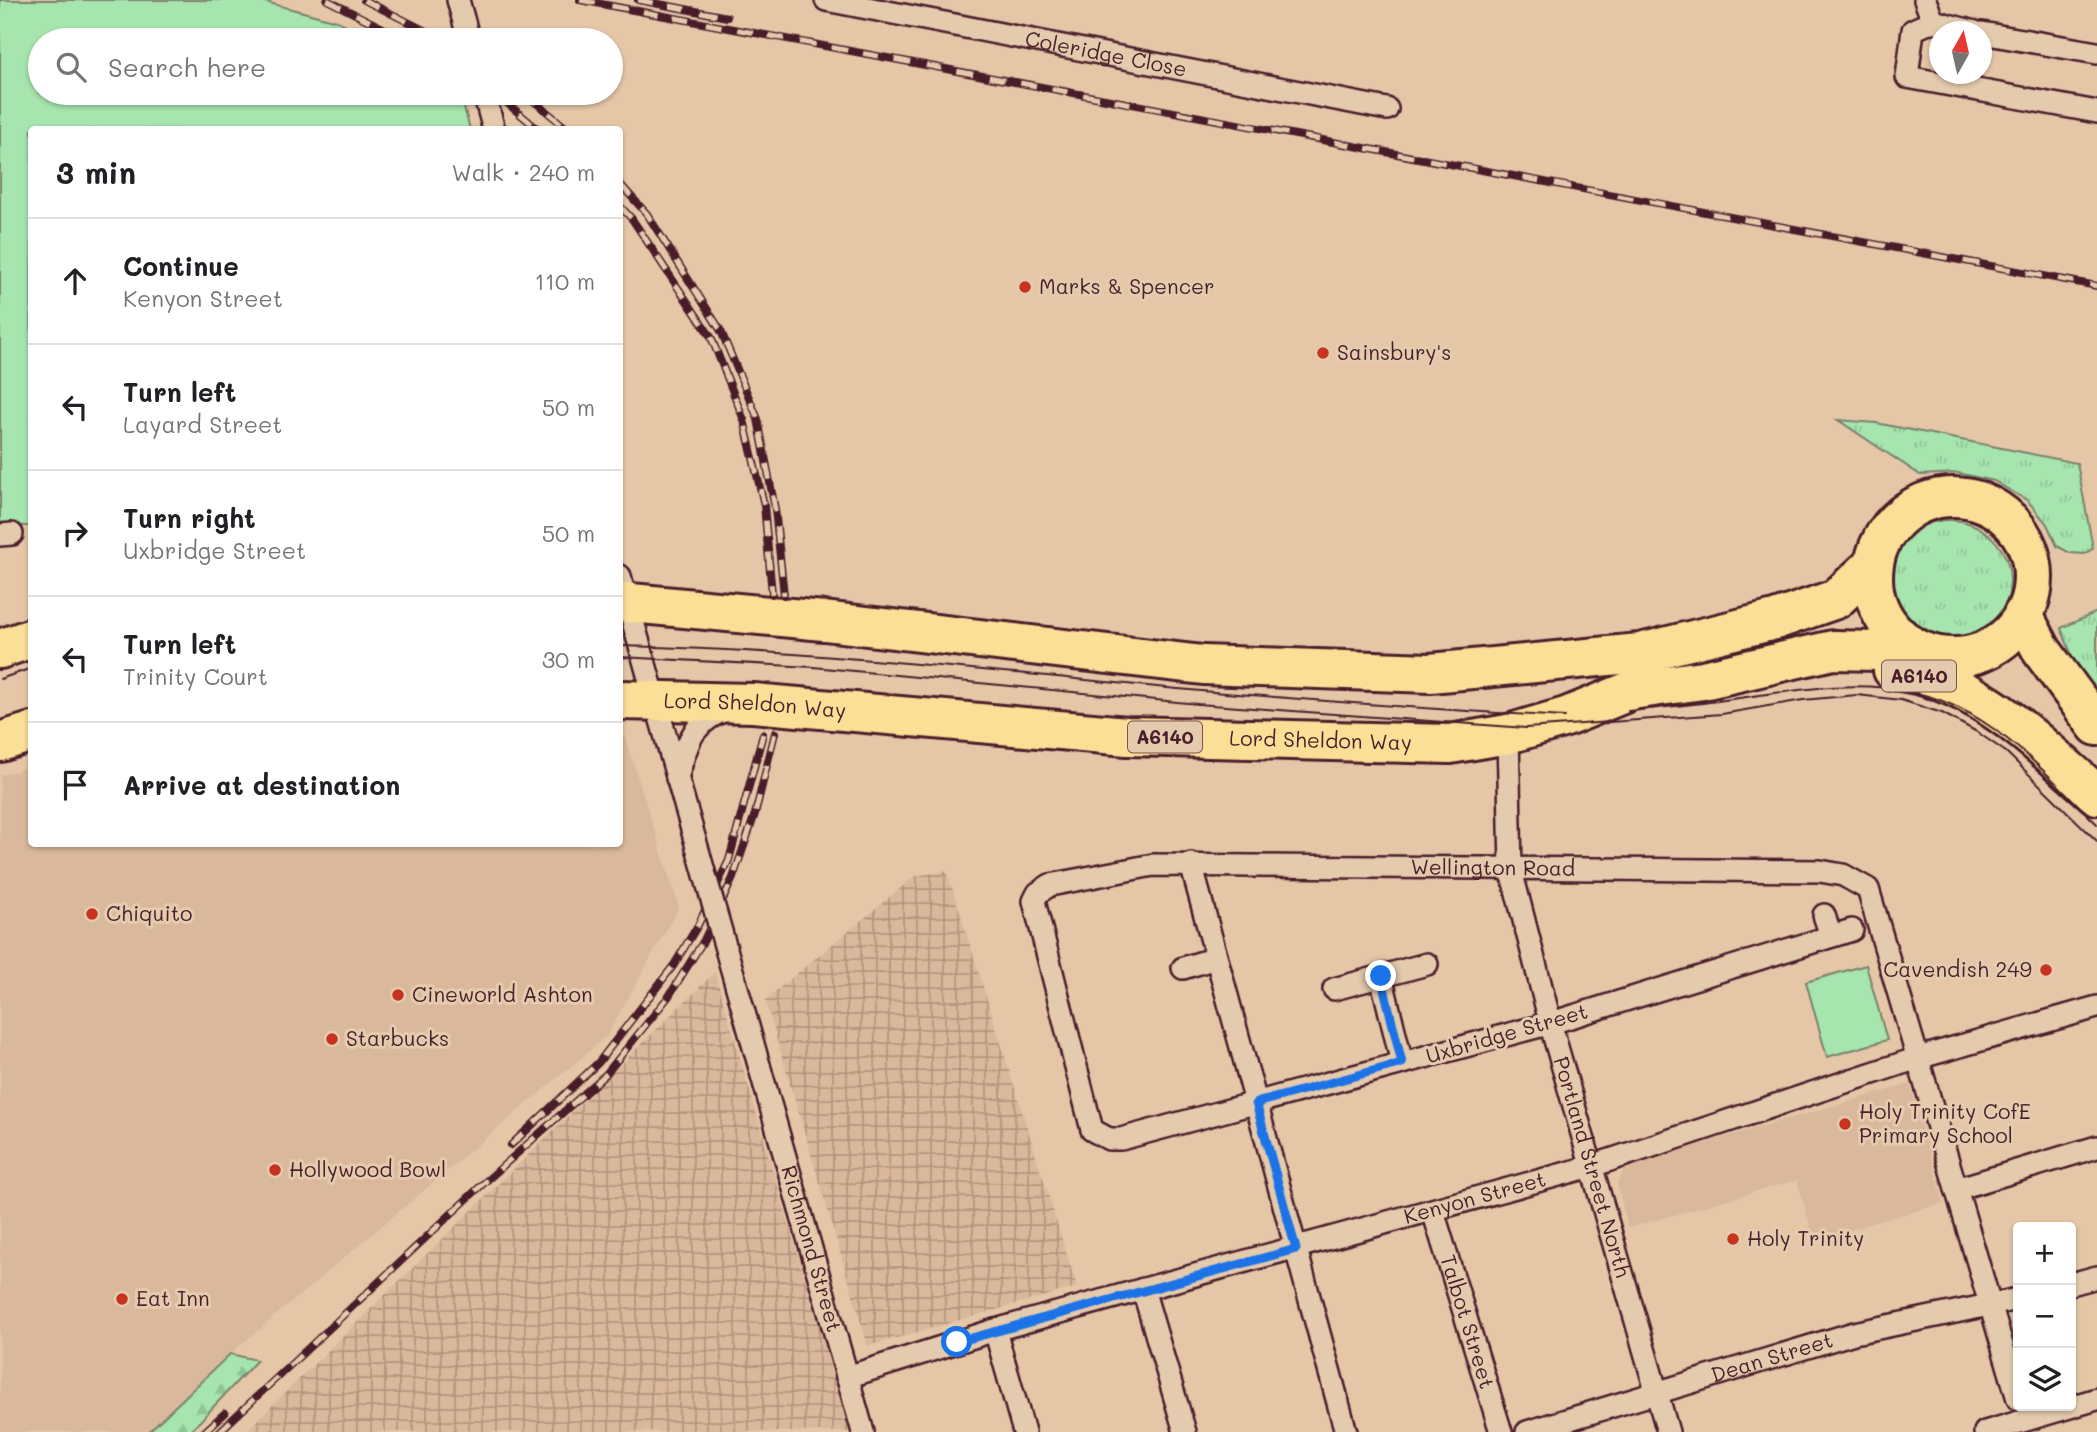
<!DOCTYPE html>
<meta charset="utf-8">
<style>
body{margin:0;font-family:Mali,sans-serif;background:#f2f2f2;color:#202124}
.controls{position:absolute;right:21px;bottom:21px;display:grid;overflow:hidden;border-radius:7px;box-shadow:0 2px 5px #0004}
.controls button{width:63px;height:63px;display:grid;place-items:center;padding:0;border:0;border-bottom:2px solid #e0e0e0;background:#fff;color:#202124;font:35px sans-serif}
.compass{position:absolute;left:1929px;top:21px;width:63px;height:63px;border-radius:50%;background:#fff;box-shadow:0 2px 5px #0004;rotate:8deg}
.stop{position:absolute;width:21px;height:21px;margin:-16px;border:5px solid #1a73e8;border-radius:50%;background:#fff}
.stop.end{background:#1a73e8;border-color:#fff;box-shadow:0 2px 7px #0008}
.list{margin:0;padding:0;list-style:none}
h2{display:flex;justify-content:space-between;align-items:center;height:91px;margin:0;padding:0 28px;font-size:30px}
h2 small{font-size:23px;font-weight:400;color:#757577}
.list li{display:grid;grid-template-columns:46px 1fr auto;gap:21px;align-items:center;box-sizing:border-box;height:126px;padding:0 28px;border-top:2px solid #e0e0e0}
.list b{display:block;font-size:26px;white-space:nowrap}
.list p{margin:0;font-size:23px;white-space:nowrap;color:#757577}
.list em{font-size:23px;font-style:normal;color:#757577}
.icon{flex:none;width:38px;height:38px;fill:none;stroke:currentColor;stroke-width:2;stroke-linecap:round;stroke-linejoin:round}
.map{position:relative;flex:none;width:2097px;height:1432px;overflow:hidden}
.search{position:absolute;background:#fff;box-shadow:0 2px 5px #0004;left:28px;top:28px;width:595px;height:77px;display:flex;align-items:center;gap:18px;box-sizing:border-box;padding:0 24px;border-radius:38px;color:#757577;font-size:26px}
.panel{position:absolute;background:#fff;box-shadow:0 2px 5px #0004;left:28px;top:126px;width:595px;height:721px;border-radius:7px}
.map>svg:first-child{display:block}
.built{fill:#dab89b}
.industrial{fill:url(#industrial-grid)}
.grass{fill:url(#grass-tufts);stroke:#78826c;stroke-width:2}
.forest{fill:url(#forest-firs);stroke:#78826c;stroke-width:2}
.pitch{fill:#a6e5ad;stroke:#78826c;stroke-width:2}
.lines{fill:none;stroke-linecap:round;stroke-linejoin:round}
.street-casing{stroke:#4a1f2b;stroke-width:26}
.highway-casing{stroke:#4a1f2b;stroke-width:44}
.street{stroke:#e5cbad;stroke-width:21}
.highway{stroke:#fbdf96;stroke-width:38}
.tram{stroke:#4a1f2b;stroke-width:2}
.rail-casing{stroke:#4a1f2b;stroke-width:8}
.rail{stroke:#e5cbad;stroke-width:5;stroke-dasharray:16;stroke-linecap:butt}
.street-bridge-casing{stroke:#4a1f2b;stroke-width:26;stroke-linecap:butt}
.street-bridge{stroke:#e5cbad;stroke-width:21}
.route{stroke:#1a73e8;stroke-width:9}
.poi-dot{fill:#c8321e;stroke:#e5cbad;stroke-width:2.5}
.labels{text-anchor:middle;stroke-width:6;stroke-linejoin:round;paint-order:stroke}
.shield{fill:#e5cbad;stroke:#785352;stroke-width:2}
.shield-label{font-size:19px;font-weight:bold;fill:#4a1f2b}
.street-label{font-size:21px;fill:#4a1f2b;stroke:#e5cbad}
.poi-label{font-size:21px;fill:#4a1f2b;stroke:#e5cbad;text-anchor:start}
</style>
<div class="map">
<svg width="2097" height="1432" viewBox="0 0 2097 1432">
<defs>
<pattern id="industrial-grid" width="8" height="8" patternUnits="userSpaceOnUse" patternTransform="scale(1.75)"><rect width="8" height="8" fill="#dab89b"/><path d="M0 4h8M4 0v8" fill="none" stroke="#b3957f"/></pattern>
<pattern id="grass-tufts" width="24" height="20" patternUnits="userSpaceOnUse" patternTransform="scale(1.75)"><rect width="24" height="20" fill="#a6e5ad"/><path d="M3 7l-1-3M5 7V3M7 7l1-3M15 17l-1-3M17 17v-4M19 17l1-3" fill="none" stroke="#90c495"/></pattern>
<pattern id="forest-firs" width="22" height="20" patternUnits="userSpaceOnUse" patternTransform="scale(1.75)"><rect width="22" height="20" fill="#a6e5ad"/><path d="M5 1l3.5 6h-7zM16 11l3.5 6h-7z" fill="#90c495"/></pattern>
</defs>
<rect width="100%" height="100%" fill="#e5c7a8"/>
<filter id="ink" filterUnits="userSpaceOnUse"><feTurbulence type="fractalNoise" baseFrequency=".0143" numOctaves="2"/><feDisplacementMap in="SourceGraphic" scale="14" xChannelSelector="R" yChannelSelector="G"/><feConvolveMatrix kernelMatrix="1 2 1 2 8 2 1 2 1" color-interpolation-filters="sRGB"/></filter>
<g filter="url(#ink)">
<g class="built">
<polygon points="620,737 625,737 679,907 607,1036 230,1354 154,1432 0,1432 0,775 31,767 32,844 620,844"/>
<polygon points="1910,1084 1944,1203 1814,1240 1797,1180 1628,1228 1617,1183 1627,1165"/>
</g>
<g class="industrial">
<polygon points="947,871 1077,1287 868,1346 765,1000 915,876"/>
<polygon points="715,973 850,1432 245,1432 714,973"/>
</g>
<g class="grass">
<polygon points="1838,420 1876,423 2077,463 2093,548 2085,554 2070,553 2057,546 2047,524 2028,501 1994,481 1958,473 1920,475"/>
<circle cx="1949" cy="581" r="61"/>
<polygon points="2097,612 2097,697 2075,663 2061,628"/>
</g>
<polygon class="forest" points="230,1354 257,1360 190,1432 148,1432"/>
<g class="pitch">
<polygon points="0,0 258,0 337,21 379,40 40,40 40,93 460,93 470,129 32,130 31,526 0,526"/>
<polygon points="1866,965 1887,1040 1827,1057 1806,982"/>
</g>
<g class="lines">
<defs>
<g id="street">
<polyline points="458,0 469,40"/>
<path id="s1" d="M826,0L1387,109"/>
<polyline points="1925,0 1933,21 1975,32"/>
<polyline points="1933,21 1913,30 1907,77 2097,112"/>
<polyline points="1982,33 2097,53"/>
<polyline points="484,93 494,130"/>
<polyline points="0,535 12,534"/>
<polyline points="620,576 697,847"/>
<path id="s2" d="M1508,734L1511,870L1553,1033L1668,1432"/>
<path d="M677,778C688,742 690,723 728,709"/>
<polyline points="1191,864 1346,1432"/>
<polyline points="1824,915 1831,936"/>
<path id="s3" d="M1852,930L1551,1023L1121,1139H1109L1092,1130L1034,901L1038,893L1050,885L1153,865L1820,871L1843,875L1868,889L2018,1399"/>
<polyline points="1183,968 1216,958"/>
<polyline points="1381,976 1402,1063"/>
<polyline points="1334,989 1427,964"/>
<path id="s4" d="M759,1065L863,1432"/>
<polyline points="1956,1189 2097,1147"/>
<path id="s5" d="M1433,1211L1501,1432"/>
<polyline points="2071,1284 2097,1277"/>
<polyline points="1143,1289 1185,1432"/>
<polyline points="995,1330 1024,1432"/>
<path id="s6" d="M847,1377L995,1330L1592,1166L1918,1058L2097,1007"/>
<path id="s7" d="M1527,1432L1854,1333L2018,1299"/>
<polyline points="1985,1432 2097,1399"/>
</g>
<g id="highway">
<circle cx="1953" cy="577" r="80"/>
<polyline points="620,602 824,621 1203,665 1430,673 1640,653 1775,620 1836,599 1873,565"/>
<polyline points="2023,615 2042,651 2097,726"/>
<polyline points="0,649 32,638"/>
<path d="M1893,670C1977,678 2037,743 2097,795"/>
<path id="s8" d="M620,700L753,703L1127,736L1450,744L1508,734L1566,717L1632,690L1703,680L1833,650L1924,652"/>
<polyline points="0,742 32,732"/>
</g>
</defs>
<use href="#street" class="street-casing"/>
<use href="#highway" class="highway-casing"/>
<use href="#street" class="street"/>
<use href="#highway" class="highway"/>
<g class="tram">
<path d="M620,646C814,650 1007,673 1201,691C1322,701 1444,710 1565,717"/>
<polyline points="620,657 813,667 1198,704 1526,728 1722,714 1803,700 1857,695 1901,700 1942,713 1977,732 2006,752 2097,841"/>
<polyline points="0,679 32,668"/>
<path d="M1628,711C1658,708 1688,705 1718,701C1810,689 1899,667 1982,721C2026,749 2060,788 2097,824"/>
</g>
<defs>
<g id="rail">
<polyline points="327,0 407,40"/>
<polyline points="364,0 444,40"/>
<polyline points="580,0 2097,286"/>
<polyline points="638,0 727,17"/>
<polyline points="495,93 539,130"/>
<polyline points="524,93 569,130"/>
<polyline points="620,184 647,214 721,331 758,419 775,509 784,595"/>
<polyline points="620,206 632,219 711,337 744,420 764,505 772,594"/>
<polyline points="511,1145 598,1063 674,965 698,925 729,860 763,734"/>
<polyline points="204,1432 225,1413"/>
<polyline points="219,1432 485,1182 606,1074 669,996 704,940 733,878 755,814 775,733"/>
</g>
</defs>
<use href="#rail" class="rail-casing"/>
<use href="#rail" class="rail"/>
<defs>
<polyline id="street-bridge" points="697,847 759,1065"/>
</defs>
<use href="#street-bridge" class="street-bridge-casing"/>
<use href="#street-bridge" class="street-bridge"/>
</g>
</g>
<g class="lines" filter="url(#ink)">
<polyline class="route" points="957,1342 1296,1249 1256,1103 1402,1063 1381,976"/>
</g>
<g class="poi-dot">
<circle cx="1025" cy="287" r="7"/>
<circle cx="1323" cy="353" r="7"/>
<circle cx="92" cy="914" r="7"/>
<circle cx="2046" cy="970" r="7"/>
<circle cx="398" cy="995" r="7"/>
<circle cx="332" cy="1039" r="7"/>
<circle cx="1845" cy="1124" r="7"/>
<circle cx="275" cy="1170" r="7"/>
<circle cx="1733" cy="1239" r="7"/>
<circle cx="122" cy="1299" r="7"/>
</g>
<g class="labels">
<g class="shield">
<rect x="1882" y="660.5" width="74" height="31" rx="5"/>
<rect x="1128" y="721.5" width="74" height="31" rx="5"/>
</g>
<g class="shield-label">
<text x="1919" y="683">A6140</text>
<text x="1165" y="744">A6140</text>
</g>
<g class="street-label">
<text dy="7" stroke="none"><textPath href="#s1" startOffset="285">Coleridge Close</textPath></text>
<text dy="7" stroke="none"><textPath href="#s8" startOffset="135">Lord Sheldon Way</textPath></text>
<text dy="7" stroke="none"><textPath href="#s8" startOffset="702">Lord Sheldon Way</textPath></text>
<text dy="7" stroke="none"><textPath href="#s3" startOffset="1496">Wellington Road</textPath></text>
<text transform="translate(1507 1034) rotate(-16)" y="7">Uxbridge Street</text>
<text dy="7" stroke="none"><textPath href="#s2" startOffset="444">Portland Street North</textPath></text>
<text dy="7" stroke="none"><textPath href="#s6" startOffset="653">Kenyon Street</textPath></text>
<text dy="7" stroke="none"><textPath href="#s4" startOffset="191">Richmond Street</textPath></text>
<text dy="7" stroke="none"><textPath href="#s5" startOffset="116">Talbot Street</textPath></text>
<text dy="7" stroke="none"><textPath href="#s7" startOffset="256">Dean Street</textPath></text>
</g>
<g class="poi-label">
<text x="1039" y="294">Marks &amp; Spencer</text>
<text x="1337" y="360">Sainsbury's</text>
<text x="106" y="921">Chiquito</text>
<text x="2032" y="977" text-anchor="end">Cavendish 249</text>
<text x="412" y="1002">Cineworld Ashton</text>
<text x="346" y="1046">Starbucks</text>
<text x="1859" y="1119">Holy Trinity CofE<tspan x="1859" dy="24">Primary School</tspan></text>
<text x="289" y="1177">Hollywood Bowl</text>
<text x="1747" y="1246">Holy Trinity</text>
<text x="136" y="1306">Eat Inn</text>
</g>
</g>
</svg>
<div class="controls">
<button>+</button>
<button>−</button>
<button><svg class="icon" aria-label="layers" viewBox="0 0 24 24"><path d="M12 4l9 5-9 5-9-5zM3 14l9 5 9-5"/></svg></button>
</div>
<svg class="compass" viewBox="-18 -18 36 36"><path d="M0-13l5 13h-10z" fill="#e53935"/><path d="M0 13l5-13h-10z" fill="#757577"/></svg>
<div class="stop" style="left:957px;top:1342px"></div>
<div class="stop end" style="left:1381px;top:976px"></div>
<div class="search"><svg class="icon" aria-label="search" viewBox="0 0 24 24"><circle cx="10" cy="10" r="6"/><path d="M15 15l6 6"/></svg>Search here</div>
<section class="panel">
<h2>3 min<small>Walk · 240 m</small></h2>
<ul class="list">
<li><svg class="icon" aria-label="ahead" viewBox="0 0 24 24"><path d="M12 20V5M6 11l6-6 6 6"/></svg><div><b>Continue</b><p>Kenyon Street</p></div><em>110 m</em></li>
<li><svg class="icon" aria-label="left" viewBox="0 0 24 24"><path d="M17 20v-9H6M10 6l-5 5 5 5"/></svg><div><b>Turn left</b><p>Layard Street</p></div><em>50 m</em></li>
<li><svg class="icon" aria-label="right" viewBox="0 0 24 24"><path d="M7 20v-9h11M14 6l5 5-5 5"/></svg><div><b>Turn right</b><p>Uxbridge Street</p></div><em>50 m</em></li>
<li><svg class="icon" aria-label="left" viewBox="0 0 24 24"><path d="M17 20v-9H6M10 6l-5 5 5 5"/></svg><div><b>Turn left</b><p>Trinity Court</p></div><em>30 m</em></li>
<li><svg class="icon" aria-label="arrive" viewBox="0 0 24 24"><path d="M6 21V4h12l-3 4 3 4H6"/></svg><div><b>Arrive at destination</b></div></li>
</ul>
</section>
</div>
